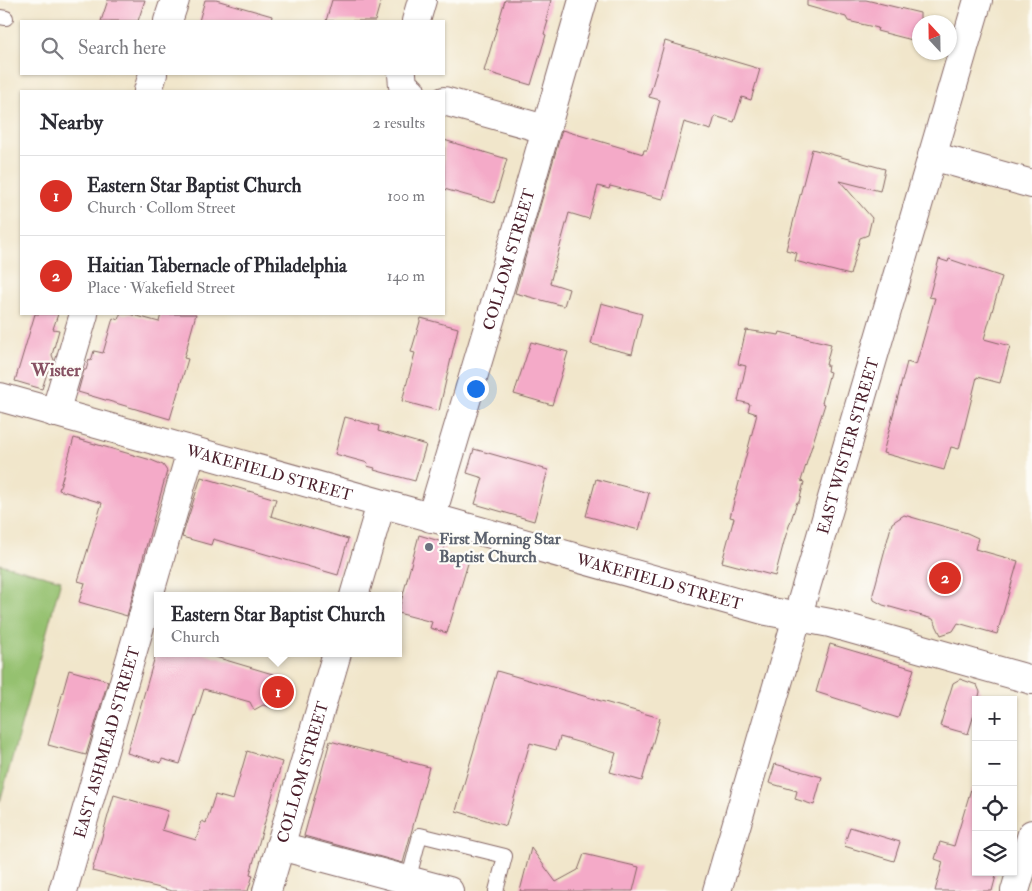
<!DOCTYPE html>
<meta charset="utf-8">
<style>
body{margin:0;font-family:"IM FELL Double Pica",serif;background:#f2f2f3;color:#2b2b33}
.controls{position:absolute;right:15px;bottom:15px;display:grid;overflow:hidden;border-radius:0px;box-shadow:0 1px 4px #0004}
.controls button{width:45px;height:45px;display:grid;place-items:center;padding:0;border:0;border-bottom:1px solid #e1e1e2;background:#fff;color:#2b2b33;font:25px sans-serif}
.compass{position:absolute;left:912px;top:15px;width:45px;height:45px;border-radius:50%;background:#fff;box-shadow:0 1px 4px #0004;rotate:338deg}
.you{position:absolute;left:475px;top:388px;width:18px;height:18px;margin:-12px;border:4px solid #fff;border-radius:50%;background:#1a73e8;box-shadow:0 0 0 8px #1a73e833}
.badge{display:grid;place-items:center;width:32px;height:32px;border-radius:50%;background:#d93025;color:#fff;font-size:16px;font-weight:700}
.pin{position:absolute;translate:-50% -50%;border:2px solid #fff;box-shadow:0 1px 5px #0006}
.popup{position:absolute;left:154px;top:592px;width:248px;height:65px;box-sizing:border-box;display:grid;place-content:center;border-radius:0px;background:#fff;filter:drop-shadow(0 1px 4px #0005);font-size:16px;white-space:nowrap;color:#7c7c81}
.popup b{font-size:19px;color:#2b2b33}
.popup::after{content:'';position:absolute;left:50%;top:100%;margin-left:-10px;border:10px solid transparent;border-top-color:#fff}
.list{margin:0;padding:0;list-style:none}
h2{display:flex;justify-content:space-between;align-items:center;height:65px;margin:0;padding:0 20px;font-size:21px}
h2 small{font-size:16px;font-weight:400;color:#7c7c81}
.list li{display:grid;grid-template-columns:32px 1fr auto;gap:15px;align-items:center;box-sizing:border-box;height:80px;padding:0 20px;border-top:1px solid #e1e1e2}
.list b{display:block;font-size:19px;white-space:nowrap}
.list p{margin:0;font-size:16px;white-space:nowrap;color:#7c7c81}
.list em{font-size:16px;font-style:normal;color:#7c7c81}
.icon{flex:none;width:28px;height:28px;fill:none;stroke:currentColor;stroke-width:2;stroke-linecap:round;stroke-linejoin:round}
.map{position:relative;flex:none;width:1032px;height:891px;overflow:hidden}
.search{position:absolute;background:#fff;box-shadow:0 1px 4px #0004;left:20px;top:20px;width:425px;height:55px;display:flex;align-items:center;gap:12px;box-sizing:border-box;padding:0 18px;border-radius:0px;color:#7c7c81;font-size:19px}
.panel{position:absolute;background:#fff;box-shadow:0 1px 4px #0004;left:20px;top:90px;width:425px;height:225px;border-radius:0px}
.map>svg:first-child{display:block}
.green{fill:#95c16f;stroke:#70704d}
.building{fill:#f4aac8}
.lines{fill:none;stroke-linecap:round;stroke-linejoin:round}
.lane-casing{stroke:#846563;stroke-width:16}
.street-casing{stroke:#846563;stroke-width:30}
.lane{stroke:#fff;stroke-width:14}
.street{stroke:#fff;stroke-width:28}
.worship-dot{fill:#6b7280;stroke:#fdfcf7;stroke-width:2}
.labels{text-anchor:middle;stroke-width:4.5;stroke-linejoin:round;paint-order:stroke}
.street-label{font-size:16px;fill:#4a1f2b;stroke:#fdfcf7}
.worship-label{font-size:16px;font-weight:bold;fill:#5b616d;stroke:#fdfcf7;text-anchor:start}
.neighbourhood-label{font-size:18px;font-weight:bold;fill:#865062;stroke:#fdfcf7}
</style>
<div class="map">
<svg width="1032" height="891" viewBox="0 0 1032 891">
<rect width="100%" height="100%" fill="#fdfcf7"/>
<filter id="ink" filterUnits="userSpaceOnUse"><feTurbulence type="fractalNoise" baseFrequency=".02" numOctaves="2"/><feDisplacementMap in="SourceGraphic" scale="10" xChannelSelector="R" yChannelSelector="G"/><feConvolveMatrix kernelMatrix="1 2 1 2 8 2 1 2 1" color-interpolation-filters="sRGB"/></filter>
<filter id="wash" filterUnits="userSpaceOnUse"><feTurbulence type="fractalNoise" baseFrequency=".0096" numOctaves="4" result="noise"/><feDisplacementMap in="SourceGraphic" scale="20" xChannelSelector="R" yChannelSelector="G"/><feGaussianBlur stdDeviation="1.12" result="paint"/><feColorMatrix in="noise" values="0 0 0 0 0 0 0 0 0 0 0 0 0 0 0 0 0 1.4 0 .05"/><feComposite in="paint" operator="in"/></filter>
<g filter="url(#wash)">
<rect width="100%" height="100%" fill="#f1e6cb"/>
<polygon class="green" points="0,564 61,580 0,802"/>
<g id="blocks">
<g class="building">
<polygon points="108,0 145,0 138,21 101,21"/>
<polygon points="205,0 216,0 272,16 271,21 199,21"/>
<polygon points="332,0 381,0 375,21 326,21"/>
<polygon points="505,0 551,0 546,21 548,21 544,34 546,35 531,85 484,71"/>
<polygon points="807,0 866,0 920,13 920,42 877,31 878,28 848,21 846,17 807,6"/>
<polygon points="665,41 760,69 751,100 742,97 734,122 715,116 711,130 684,122 663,199 610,186 609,189 598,186 589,219 569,213 550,283 569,289 564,306 515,293 562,130 643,154 644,150 647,150 660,100 649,97"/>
<polygon points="444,140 507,159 494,203 444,189"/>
<polygon points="812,149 885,169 880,191 840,181 872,218 868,235 860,238 850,275 795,261 797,253 786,250"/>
<polygon points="939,259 948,262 949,259 1002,277 984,339 1010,346 1000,383 977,377 959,449 951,447 944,470 883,453 907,362 916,365 935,298 929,297"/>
<polygon points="601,303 642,314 632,354 591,344"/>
<polygon points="35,314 58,314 53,329 59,330 52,355 54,360 52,367 48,370 42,389 15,381"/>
<polygon points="120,314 130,314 159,322 161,314 196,314 184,358 188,359 170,419 78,392 84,370 86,370 89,360 91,361 94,351 103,353 113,318 118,320"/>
<polygon points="421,318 458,328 439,411 402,401 415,353 411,352"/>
<polygon points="746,330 779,335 780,332 831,344 826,365 828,365 827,371 830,372 822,403 825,404 801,481 804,482 799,502 797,502 785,538 775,576 722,562 734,518 730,517 757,414 748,411 750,404 738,401 746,366 738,364"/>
<polygon points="531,342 568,352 552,405 514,394"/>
<polygon points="345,417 379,426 378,431 426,445 415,481 374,470 375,468 367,466 368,463 335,454"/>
<polygon points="74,438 151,460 163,465 167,471 127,616 79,602 85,583 78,581 102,503 59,490"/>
<polygon points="474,449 548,470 534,521 475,504 483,478 467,473"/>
<polygon points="201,477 276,499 271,516 348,539 338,575 213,539 211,545 182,537"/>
<polygon points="596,479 649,493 639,530 586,516"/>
<polygon points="904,515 967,533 978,538 975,549 1018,561 997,634 958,623 953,631 941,635 933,619 883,605 874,600 873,594 892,523"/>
<polygon points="419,535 446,543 443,553 469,560 447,633 430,628 432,622 398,613"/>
<polygon points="830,644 914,669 898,718 816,692"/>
<polygon points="156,653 202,653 286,678 280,702 277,709 263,705 254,710 250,702 204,689 180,764 162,759 161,763 127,753"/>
<polygon points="69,670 108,681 86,755 48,745"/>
<polygon points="497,671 660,718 642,781 610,772 616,753 560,737 556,750 530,743 506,826 456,811"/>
<polygon points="960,679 977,685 980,692 978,700 976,700 976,708 968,734 940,726 953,683"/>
<polygon points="330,741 429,767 403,863 304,836"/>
<polygon points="247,751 282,762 250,874 253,875 248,891 172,891 92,871 114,795 168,811 162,830 196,840 202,821 206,823 215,795 233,800"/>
<polygon points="775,764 822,777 814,805 795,799 797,791 769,783"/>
<polygon points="971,789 976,790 976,872 997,872 992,891 935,891 943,862 935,859 940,842 954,846"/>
<polygon points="850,827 900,842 894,861 844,846"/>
<polygon points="531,848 556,882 578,870 584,854 639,867 633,891 520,891"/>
</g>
</g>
</g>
<g filter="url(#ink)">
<use href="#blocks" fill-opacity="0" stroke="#846563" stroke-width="1"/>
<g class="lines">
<defs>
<g id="lane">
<polyline points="0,17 6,18"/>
<polyline points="407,885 420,835 505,856 496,891"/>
</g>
<g id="street">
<polyline points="168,21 175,0"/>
<polyline points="416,21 422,0"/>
<polyline points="402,74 403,86 411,91"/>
<polyline points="148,91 153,74"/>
<polyline points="444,101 545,129"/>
<polyline points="932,156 1032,184"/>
<path id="s1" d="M0,397L767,611L830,623L1032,680"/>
<polyline points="55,413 84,314"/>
<path id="s2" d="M431,518L520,220L583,0"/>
<polyline points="354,596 381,504"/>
<polyline points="280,846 449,891"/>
<path id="s3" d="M63,891L191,451"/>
<path id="s4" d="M267,891L337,653"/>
<path id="s5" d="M717,891L978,0"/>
<polyline points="1015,891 1032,834"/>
</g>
</defs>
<use href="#lane" class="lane-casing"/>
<use href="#street" class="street-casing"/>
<use href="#lane" class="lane"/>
<use href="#street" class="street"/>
</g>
</g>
<circle class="worship-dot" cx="429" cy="547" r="5"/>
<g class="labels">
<g class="street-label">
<text dy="6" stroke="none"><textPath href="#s2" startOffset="270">COLLOM STREET</textPath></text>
<text dy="6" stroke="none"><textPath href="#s5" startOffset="464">EAST WISTER STREET</textPath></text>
<text dy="6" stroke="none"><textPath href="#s1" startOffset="280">WAKEFIELD STREET</textPath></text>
<text dy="6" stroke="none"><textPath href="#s1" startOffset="685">WAKEFIELD STREET</textPath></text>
<text dy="6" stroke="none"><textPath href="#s3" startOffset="155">EAST ASHMEAD STREET</textPath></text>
<text dy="6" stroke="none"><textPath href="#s4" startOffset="124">COLLOM STREET</textPath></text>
</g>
<g class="worship-label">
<text x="439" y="544">First Morning Star<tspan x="439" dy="18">Baptist Church</tspan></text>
</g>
<g class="neighbourhood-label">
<text x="56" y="376">Wister</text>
</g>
</g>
</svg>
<div class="controls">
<button>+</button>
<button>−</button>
<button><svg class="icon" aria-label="locate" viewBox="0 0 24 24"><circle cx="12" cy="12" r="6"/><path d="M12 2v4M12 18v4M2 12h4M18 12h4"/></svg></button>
<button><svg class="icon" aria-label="layers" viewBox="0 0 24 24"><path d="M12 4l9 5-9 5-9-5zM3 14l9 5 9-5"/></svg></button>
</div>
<svg class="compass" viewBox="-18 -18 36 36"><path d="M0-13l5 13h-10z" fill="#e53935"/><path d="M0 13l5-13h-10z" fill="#7c7c81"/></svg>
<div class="you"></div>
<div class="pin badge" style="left:278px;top:692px">1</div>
<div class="popup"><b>Eastern Star Baptist Church</b>Church</div>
<div class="pin badge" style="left:945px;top:578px">2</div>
<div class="search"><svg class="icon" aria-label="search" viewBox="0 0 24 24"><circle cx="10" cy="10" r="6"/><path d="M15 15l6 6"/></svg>Search here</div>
<section class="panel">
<h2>Nearby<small>2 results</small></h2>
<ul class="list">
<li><span class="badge">1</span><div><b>Eastern Star Baptist Church</b><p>Church · Collom Street</p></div><em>100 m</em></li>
<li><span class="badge">2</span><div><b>Haitian Tabernacle of Philadelphia</b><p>Place · Wakefield Street</p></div><em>140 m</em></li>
</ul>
</section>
</div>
